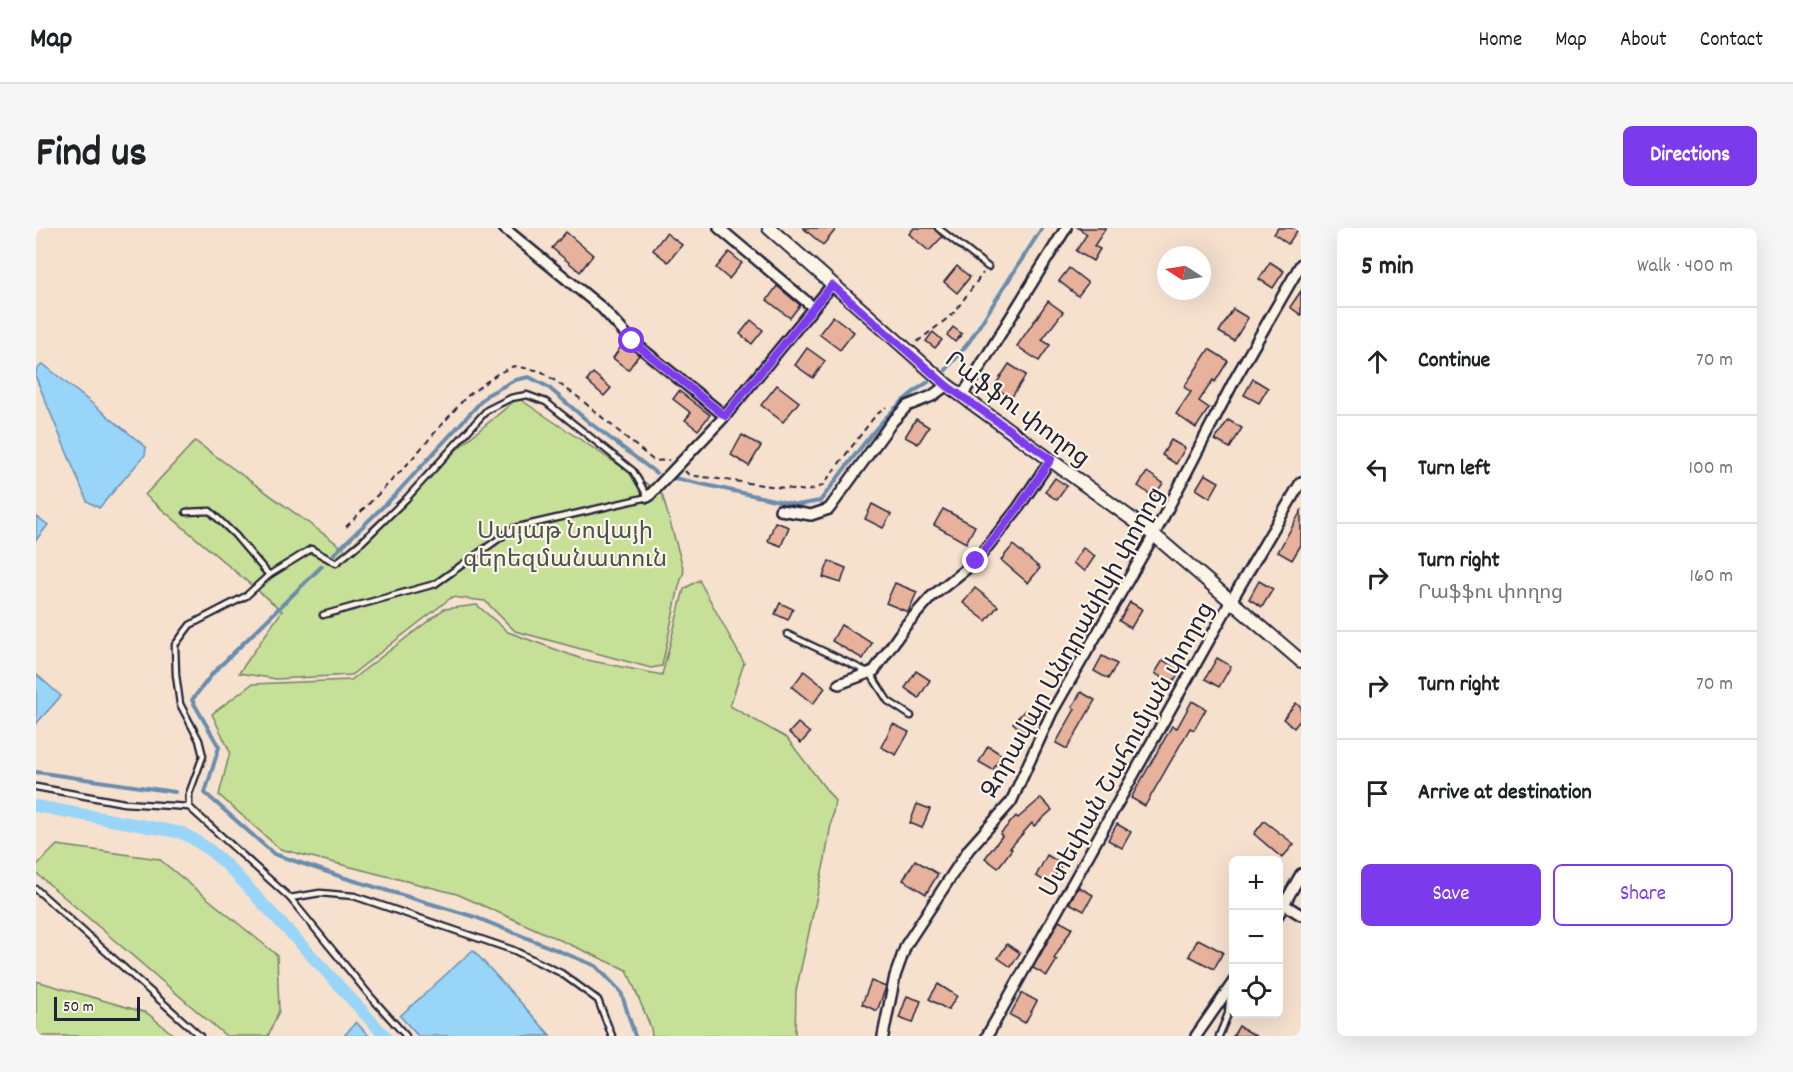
<!DOCTYPE html>
<meta charset="utf-8">
<style>
body{margin:0;font-family:Dekko,"Noto Sans Armenian",sans-serif;background:#f6f6f6;color:#202124}
.controls{position:absolute;right:18px;bottom:18px;display:grid;overflow:hidden;border-radius:9px;box-shadow:0 6px 24px #0002}
.controls button{width:54px;height:54px;display:grid;place-items:center;padding:0;border:0;border-bottom:2px solid #e0e0e0;background:#fff;color:#202124;font:30px sans-serif}
.compass{position:absolute;left:1121px;top:18px;width:54px;height:54px;border-radius:50%;background:#fff;box-shadow:0 6px 24px #0002;rotate:282deg}
.scale{position:absolute;left:18px;bottom:15px;width:86px;box-sizing:border-box;padding-left:6px;border:3px solid #22223b;border-top:0;font-size:16px;line-height:21px;white-space:nowrap;color:#22223b;-webkit-text-stroke:4px #fcf5e5;paint-order:stroke}
.stop{position:absolute;width:18px;height:18px;margin:-14px;border:4px solid #7c3aed;border-radius:50%;background:#fff}
.stop.end{background:#7c3aed;border-color:#fff;box-shadow:0 2px 6px #0008}
.list{margin:0;padding:0;list-style:none}
h2{display:flex;justify-content:space-between;align-items:center;height:78px;margin:0;padding:0 24px;font-size:26px}
h2 small{font-size:20px;font-weight:400;color:#757577}
.list li{display:grid;grid-template-columns:39px 1fr auto;gap:18px;align-items:center;box-sizing:border-box;height:108px;padding:0 24px;border-top:2px solid #e0e0e0}
.list b{display:block;font-size:22px;white-space:nowrap}
.list p{margin:0;font-size:20px;white-space:nowrap;color:#757577}
.list em{font-size:20px;font-style:normal;color:#757577}
.actions{display:flex;gap:12px;padding:18px 24px}
.actions a{flex:1;padding:14px 0;border:2px solid #7c3aed;border-radius:9px;text-align:center;font-size:21px;color:#7c3aed}
.actions .main{background:#7c3aed;color:#fff}
.icon{flex:none;width:33px;height:33px;fill:none;stroke:currentColor;stroke-width:2;stroke-linecap:round;stroke-linejoin:round}
.map{position:relative;flex:none;width:1265px;height:808px;overflow:hidden;border-radius:9px}
header{display:flex;align-items:center;gap:36px;box-sizing:border-box;height:84px;padding:0 30px;background:#fff;border-bottom:2px solid #e0e0e0}
header strong{font-size:28px}
nav{display:flex;gap:33px;margin-inline-start:auto;font-size:21px}
.intro{display:flex;align-items:center;justify-content:space-between;box-sizing:border-box;height:144px;padding:0 36px}
h1{margin:0;font-size:42px}
.button{padding:15px 27px;border-radius:9px;background:#7c3aed;color:#fff;font-size:21px;font-weight:700}
main{display:flex;gap:36px;padding:0 36px}
aside{flex:1;background:#fff;border-radius:9px;box-shadow:0 6px 24px #0002}
.map>svg:first-child{display:block}
.green{fill:#c6e097;stroke:#748169;stroke-width:1.5}
.water{fill:#98d5f9;stroke:#698dad;stroke-width:1.5}
.lines{fill:none;stroke-linecap:round;stroke-linejoin:round}
.stream{stroke:#698dad;stroke-width:4}
.canal{stroke:#98d5f9;stroke-width:12}
.building{fill:#e7b19c;stroke:#22223b;stroke-width:1.5}
.lane-casing{stroke:#22223b;stroke-width:9}
.street-casing{stroke:#22223b;stroke-width:14}
.secondary-casing{stroke:#22223b;stroke-width:16}
.path{stroke:#22223b;stroke-width:2;stroke-dasharray:6 4.5;stroke-linecap:butt}
.lane{stroke:#fcf5e5;stroke-width:4.5}
.street{stroke:#fcf5e5;stroke-width:9}
.secondary{stroke:#fcf5e5;stroke-width:12}
.route{stroke:#7c3aed;stroke-width:8}
.labels{text-anchor:middle;stroke-width:4.5;stroke-linejoin:round;paint-order:stroke}
.street-label{font-size:24px;fill:#22223b;stroke:#fcf5e5}
.park-label{font-size:24px;fill:#4b5252;stroke:#fcf5e5}
</style>
<header>
<strong>Map</strong>
<nav><a>Home</a><a>Map</a><a>About</a><a>Contact</a></nav>
</header>
<div class="intro"><h1>Find us</h1><a class="button">Directions</a></div>
<main>
<div class="map">
<svg width="1265" height="808" viewBox="0 0 1265 808">
<rect width="100%" height="100%" fill="#f6e1cf"/>
<filter id="ink" filterUnits="userSpaceOnUse"><feTurbulence type="fractalNoise" baseFrequency=".0167" numOctaves="2"/><feDisplacementMap in="SourceGraphic" scale="12" xChannelSelector="R" yChannelSelector="G"/><feConvolveMatrix kernelMatrix="1 2 1 2 8 2 1 2 1" color-interpolation-filters="sRGB"/></filter>
<g filter="url(#ink)">
<g class="green">
<polygon points="482,170 626,266 648,343 643,358 626,438 615,440 479,403 449,373 416,369 315,447 240,451 203,445 246,383 109,267 159,213 310,322 435,209"/>
<polygon points="663,352 708,435 694,478 751,510 799,573 789,631 760,763 759,808 616,808 615,800 591,742 421,666 244,621 183,567 194,524 176,486 216,456 315,452 408,381 441,377 472,404 546,431 626,447 648,361"/>
<polygon points="21,617 123,631 241,727 243,783 232,808 190,808 0,645 0,638"/>
<polygon points="0,753 111,785 139,808 0,808"/>
</g>
<g class="water">
<polygon points="7,136 110,219 109,227 63,280 51,273 0,150 0,142"/>
<polygon points="0,288 12,297 0,312"/>
<polygon points="0,446 25,468 0,496"/>
<polygon points="437,722 515,808 382,808 364,788"/>
<polygon points="320,794 333,808 308,808"/>
</g>
<g class="lines">
<g class="stream">
<polyline points="910,142 933,114 1006,0"/>
<path d="M638,250L761,277L784,273C816,233 848,181 892,154"/>
<polyline points="298,326 359,267 451,167 479,152 493,149 512,159 554,195 620,245"/>
<polyline points="286,338 177,445 156,472 183,519 169,565 238,626 309,650 439,689 560,738 585,764 599,808"/>
<polyline points="0,544 139,564"/>
</g>
<path class="canal" d="M0,578L146,605C180,621 203,650 228,677C269,720 309,764 349,808"/>
</g>
<g class="building">
<polygon points="767,0 801,0 787,17"/>
<polygon points="878,0 898,0 906,9 893,23 873,6"/>
<polygon points="1042,0 1070,0 1058,18 1064,21 1057,33 1040,23 1051,6"/>
<polygon points="1242,0 1263,0 1252,16 1238,6"/>
<polygon points="530,4 557,27 544,44 516,20"/>
<polygon points="630,5 646,17 632,34 617,22"/>
<polygon points="693,24 706,35 693,51 680,40"/>
<polygon points="1234,34 1248,43 1237,60 1223,51"/>
<polygon points="921,38 934,49 921,65 908,54"/>
<polygon points="1033,40 1052,55 1042,68 1023,53"/>
<polygon points="741,58 764,77 754,90 731,72"/>
<polygon points="1265,63 1265,87 1254,79"/>
<polygon points="1012,73 1027,84 1006,112 1014,117 1003,133 981,118"/>
<polygon points="1197,81 1212,90 1198,113 1183,104"/>
<polygon points="797,88 818,104 804,122 783,106"/>
<polygon points="715,92 727,102 716,116 704,106"/>
<polygon points="917,99 926,106 919,114 911,107"/>
<polygon points="897,104 906,112 899,120 890,113"/>
<polygon points="588,114 603,127 592,142 577,130"/>
<polygon points="771,120 789,133 777,150 759,137"/>
<polygon points="1173,121 1192,133 1179,154 1177,152 1163,173 1173,180 1160,200 1140,186 1155,164 1148,159"/>
<polygon points="973,136 990,147 975,170 958,159"/>
<polygon points="557,145 575,160 568,168 551,153"/>
<polygon points="1217,151 1232,160 1223,175 1208,167"/>
<polygon points="741,157 763,174 747,194 725,177"/>
<polygon points="643,163 674,187 662,202 649,192 655,185 637,171"/>
<polygon points="880,191 893,199 882,216 869,209"/>
<polygon points="1192,192 1206,200 1194,220 1179,212"/>
<polygon points="706,207 725,218 713,238 695,227"/>
<polygon points="1135,212 1149,220 1140,236 1126,227"/>
<polygon points="1111,244 1127,255 1118,269 1102,258"/>
<polygon points="1169,246 1183,254 1174,270 1160,261"/>
<polygon points="1019,250 1031,258 1021,272 1009,264"/>
<polygon points="836,276 855,286 847,300 829,291"/>
<polygon points="907,281 939,298 930,315 898,297"/>
<polygon points="1265,283 1265,317 1256,332 1242,324"/>
<polygon points="739,294 753,299 745,318 732,313"/>
<polygon points="977,317 1004,340 992,355 965,332"/>
<polygon points="1047,320 1059,328 1049,343 1037,335"/>
<polygon points="793,333 810,340 805,355 787,349"/>
<polygon points="1223,353 1237,361 1226,379 1213,371"/>
<polygon points="859,355 881,364 872,384 850,375"/>
<polygon points="939,360 962,378 950,393 927,375"/>
<polygon points="1094,374 1106,381 1095,400 1083,393"/>
<polygon points="744,375 757,381 752,392 739,386"/>
<polygon points="805,397 836,415 827,431 796,413"/>
<polygon points="1066,428 1081,436 1072,451 1058,443"/>
<polygon points="1181,430 1195,438 1183,459 1169,451"/>
<polygon points="1127,432 1144,444 1135,456 1119,445"/>
<polygon points="768,443 789,460 777,476 756,459"/>
<polygon points="880,443 894,452 883,470 869,460"/>
<polygon points="1045,464 1059,472 1031,521 1020,515 1039,481 1036,479"/>
<polygon points="1156,473 1170,481 1158,502 1154,500 1109,578 1095,570 1136,498 1141,500"/>
<polygon points="1260,475 1265,479 1265,491 1258,500 1247,491"/>
<polygon points="989,482 1001,493 989,506 977,495"/>
<polygon points="762,495 774,505 765,515 753,505"/>
<polygon points="857,496 873,504 860,527 845,519"/>
<polygon points="952,518 966,527 957,542 943,534"/>
<polygon points="1005,570 1016,582 998,598 996,595 974,620 976,621 962,640 949,630 966,608 964,606 980,588 982,590"/>
<polygon points="881,576 894,581 886,600 874,595"/>
<polygon points="1228,593 1258,616 1246,630 1218,606"/>
<polygon points="1081,596 1095,604 1086,620 1072,612"/>
<polygon points="1011,627 1026,636 1014,656 1000,648"/>
<polygon points="879,632 902,646 890,666 867,652"/>
<polygon points="1043,659 1057,667 1048,683 1033,675"/>
<polygon points="1023,693 1036,700 1018,731 1021,732 1011,748 997,740"/>
<polygon points="1162,711 1187,724 1178,741 1153,728"/>
<polygon points="971,716 984,725 975,739 962,730"/>
<polygon points="835,753 850,759 841,783 826,776"/>
<polygon points="902,756 921,768 912,782 893,771"/>
<polygon points="986,765 1001,773 989,795 974,787"/>
<polygon points="871,768 885,773 877,795 863,790"/>
<polygon points="1203,798 1220,808 1197,808"/>
</g>
<g class="lines">
<defs>
<g id="lane">
<polyline points="902,0 952,39"/>
<polyline points="150,284 174,283 199,307 233,347"/>
<polyline points="751,406 834,445 852,473 875,488"/>
<polyline points="0,559 88,575 153,579 254,670 335,769 370,808"/>
<polyline points="153,579 153,566 167,528 163,512 144,476 140,447 139,417 154,397 210,368 233,347 275,321 300,335 326,314 370,271 451,182 475,170 491,167 510,174 597,243 612,269 478,300 399,356 287,387"/>
<polyline points="0,661 164,808"/>
<polyline points="254,670 284,665 318,668 477,722 525,745 562,772 576,808"/>
<polyline points="1183,808 1192,786 1194,764"/>
</g>
<g id="street">
<polyline points="468,0 566,80 596,113 689,188"/>
<polyline points="683,0 777,79"/>
<polyline points="926,168 1030,0"/>
<polyline points="612,269 689,188 796,57"/>
<polyline points="744,282 775,287 793,281 856,194 871,178 896,168 911,157"/>
<polyline points="803,456 838,443 870,397 895,369 940,333 982,280 1015,231"/>
<polyline points="1249,677 1265,687"/>
<polyline points="1242,687 1265,646"/>
<polyline points="847,808 859,748 870,717 933,621 975,574 1016,484 1118,307 1199,151 1265,36"/>
<polyline points="951,808 1195,373 1265,254"/>
<polyline points="1160,808 1198,753"/>
</g>
<polyline id="secondary" points="733,0 911,157 1118,307 1265,433"/>
</defs>
<use href="#lane" class="lane-casing"/>
<use href="#street" class="street-casing"/>
<use href="#secondary" class="secondary-casing"/>
<g class="path">
<polyline points="881,114 917,86 947,45"/>
<polyline points="649,243 653,247 771,263 786,258 839,188 850,179"/>
<polyline points="310,299 368,240 430,169 461,146 478,138 505,143 542,169 618,233 633,232"/>
</g>
<use href="#lane" class="lane"/>
<use href="#street" class="street"/>
<use href="#secondary" class="secondary"/>
</g>
</g>
<g class="lines" filter="url(#ink)">
<polyline class="route" points="596,113 689,188 796,57 911,158 1015,231 982,280 940,333"/>
</g>
<g class="labels">
<g class="street-label">
<text transform="translate(982 180) rotate(37)" y="8">Րաֆֆու փողոց</text>
<text transform="translate(1036 414) rotate(-61)" y="8">Զորավար Անդրանիկի փողոց</text>
<text transform="translate(1090 521) rotate(-61)" y="8">Ստեփան Շահումյան փողոց</text>
</g>
<g class="park-label">
<text x="529" y="310">Սայաթ Նովայի<tspan x="529" dy="28">գերեզմանատուն</tspan></text>
</g>
</g>
</svg>
<div class="controls">
<button>+</button>
<button>−</button>
<button><svg class="icon" aria-label="locate" viewBox="0 0 24 24"><circle cx="12" cy="12" r="6"/><path d="M12 2v4M12 18v4M2 12h4M18 12h4"/></svg></button>
</div>
<svg class="compass" viewBox="-18 -18 36 36"><path d="M0-13l5 13h-10z" fill="#e53935"/><path d="M0 13l5-13h-10z" fill="#757577"/></svg>
<div class="scale">50 m</div>
<div class="stop" style="left:596px;top:113px"></div>
<div class="stop end" style="left:940px;top:333px"></div>
</div>
<aside>
<h2>5 min<small>Walk · 400 m</small></h2>
<ul class="list">
<li><svg class="icon" aria-label="ahead" viewBox="0 0 24 24"><path d="M12 20V5M6 11l6-6 6 6"/></svg><div><b>Continue</b></div><em>70 m</em></li>
<li><svg class="icon" aria-label="left" viewBox="0 0 24 24"><path d="M17 20v-9H6M10 6l-5 5 5 5"/></svg><div><b>Turn left</b></div><em>100 m</em></li>
<li><svg class="icon" aria-label="right" viewBox="0 0 24 24"><path d="M7 20v-9h11M14 6l5 5-5 5"/></svg><div><b>Turn right</b><p>Րաֆֆու փողոց</p></div><em>160 m</em></li>
<li><svg class="icon" aria-label="right" viewBox="0 0 24 24"><path d="M7 20v-9h11M14 6l5 5-5 5"/></svg><div><b>Turn right</b></div><em>70 m</em></li>
<li><svg class="icon" aria-label="arrive" viewBox="0 0 24 24"><path d="M6 21V4h12l-3 4 3 4H6"/></svg><div><b>Arrive at destination</b></div></li>
</ul>
<div class="actions"><a class="main">Save</a><a>Share</a></div>
</aside>
</main>
